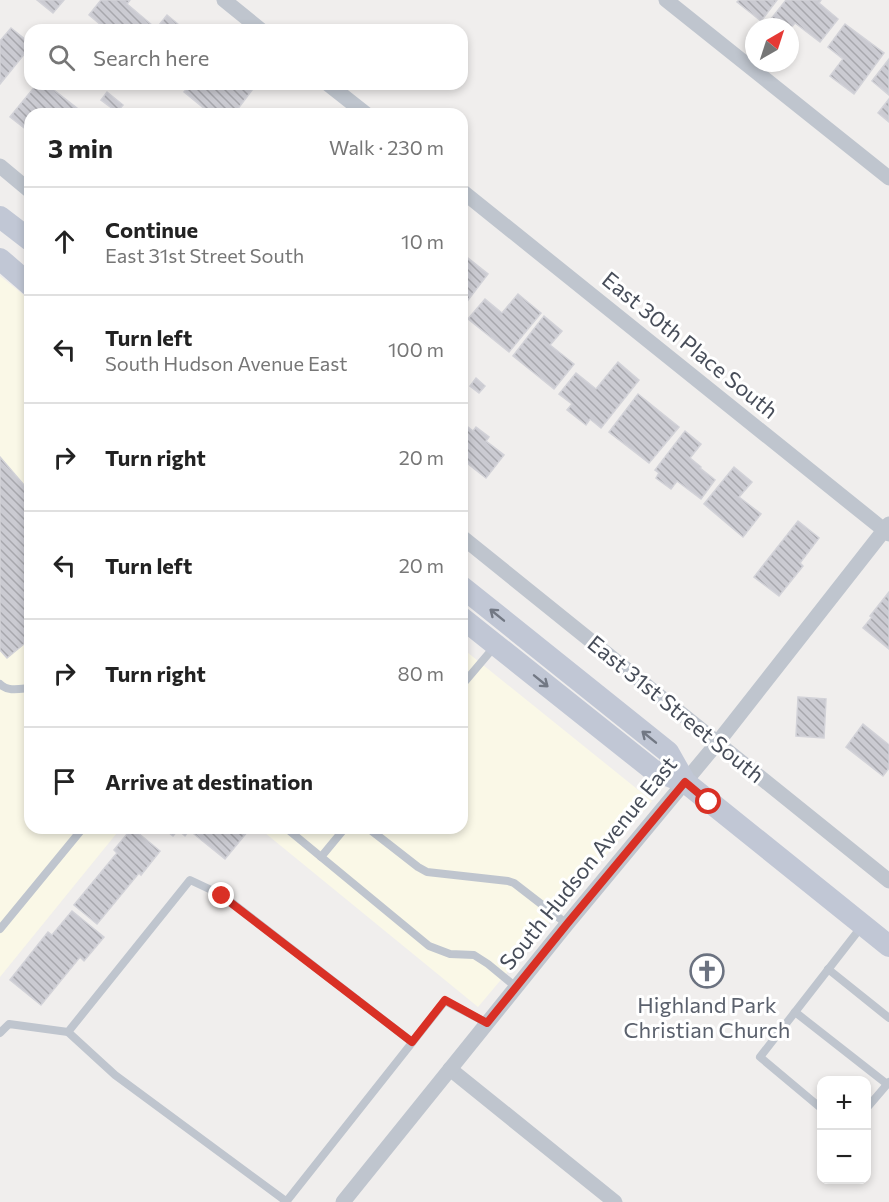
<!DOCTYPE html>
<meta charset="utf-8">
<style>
body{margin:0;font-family:Commissioner,sans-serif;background:#f2f2f2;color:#222}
.controls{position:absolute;right:18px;bottom:18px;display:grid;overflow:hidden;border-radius:12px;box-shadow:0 3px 9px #0003}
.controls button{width:54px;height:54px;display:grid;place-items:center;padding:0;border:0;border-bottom:2px solid #e0e0e0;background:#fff;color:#222;font:30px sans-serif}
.compass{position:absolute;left:745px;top:18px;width:54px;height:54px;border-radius:50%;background:#fff;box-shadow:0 3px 9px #0003;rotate:39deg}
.stop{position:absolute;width:18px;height:18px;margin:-14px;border:4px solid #d93025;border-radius:50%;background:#fff}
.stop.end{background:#d93025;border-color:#fff;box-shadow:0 2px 6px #0008}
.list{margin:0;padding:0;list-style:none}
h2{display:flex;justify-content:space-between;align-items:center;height:78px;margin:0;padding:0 24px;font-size:26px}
h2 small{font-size:20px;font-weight:400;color:#767676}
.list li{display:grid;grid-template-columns:39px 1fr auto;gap:18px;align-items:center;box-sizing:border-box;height:108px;padding:0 24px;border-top:2px solid #e0e0e0}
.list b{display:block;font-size:22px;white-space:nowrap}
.list p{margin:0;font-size:20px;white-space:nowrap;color:#767676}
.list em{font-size:20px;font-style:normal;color:#767676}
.icon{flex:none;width:33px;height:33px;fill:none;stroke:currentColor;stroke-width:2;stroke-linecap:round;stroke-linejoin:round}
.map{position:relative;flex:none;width:889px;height:1202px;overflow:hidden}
.search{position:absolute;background:#fff;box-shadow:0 3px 9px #0003;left:24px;top:24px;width:444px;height:66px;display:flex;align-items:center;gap:15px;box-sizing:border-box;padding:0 21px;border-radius:18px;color:#767676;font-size:22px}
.panel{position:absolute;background:#fff;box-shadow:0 3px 9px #0003;left:24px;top:108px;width:444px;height:726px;border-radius:18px}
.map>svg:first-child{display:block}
.commercial{fill:#faf8e7}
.building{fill:url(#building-back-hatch);stroke:#d2d2d8;stroke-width:1.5}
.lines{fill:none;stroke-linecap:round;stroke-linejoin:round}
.service{stroke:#bfc5ce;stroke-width:8}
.minor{stroke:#bfc5ce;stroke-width:15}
.secondary{stroke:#c1c7d5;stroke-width:22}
.oneway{stroke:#727884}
.route{stroke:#d93025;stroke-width:8}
.labels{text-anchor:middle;stroke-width:6;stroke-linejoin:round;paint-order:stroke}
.street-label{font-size:22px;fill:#474d59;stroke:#fff}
.worship-label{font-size:22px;fill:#5b616d;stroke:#fff}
</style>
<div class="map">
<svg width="889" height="1202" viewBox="0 0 889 1202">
<defs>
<pattern id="building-back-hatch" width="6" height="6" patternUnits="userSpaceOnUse" patternTransform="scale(1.5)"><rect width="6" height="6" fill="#cbcbd2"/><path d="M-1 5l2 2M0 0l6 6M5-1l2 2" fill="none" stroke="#a7a7ad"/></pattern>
</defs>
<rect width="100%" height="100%" fill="#f0eeed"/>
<g class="commercial">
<polygon points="0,276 30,300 30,828 121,828 0,977"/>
<polygon points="462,648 652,801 478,1007 259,828 462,828"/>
</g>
<g class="building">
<polygon points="37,0 64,0 53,13"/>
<polygon points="101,0 130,0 127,4 152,25 148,30 107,30 89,15"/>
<polygon points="739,0 777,0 761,21 737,2"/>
<polygon points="786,0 821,0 819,3 838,19 820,42 795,23 790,29 790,27 771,27 767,24"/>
<polygon points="167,15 184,29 184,30 155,30"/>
<polygon points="845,24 884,53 854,94 830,76 843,59 828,47"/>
<polygon points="11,28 30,43 30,47 0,84 0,41"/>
<polygon points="889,59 889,95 872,81"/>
<polygon points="37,84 46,84 82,112 81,114 30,114 30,128 28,131 10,117"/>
<polygon points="191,84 218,85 218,84 252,84 255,86 234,114 211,114 184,92"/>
<polygon points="107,92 123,105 117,112 101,100"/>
<polygon points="889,99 889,122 878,113"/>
<polygon points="468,258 488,274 462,308 462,265"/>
<polygon points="518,294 541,313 509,352 468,319 485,299 502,313"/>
<polygon points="544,316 562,331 550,345 574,364 554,389 513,356"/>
<polygon points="618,362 639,380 601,428 590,419 586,425 567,410 572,404 559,394 576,373 596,389"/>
<polygon points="476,378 485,386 479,393 470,386"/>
<polygon points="638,394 679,427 649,463 609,432"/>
<polygon points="463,423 473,431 476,427 489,437 486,441 504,455 486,478 463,460 462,462 462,425"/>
<polygon points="685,431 701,444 690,458 701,467 700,468 715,480 701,499 677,481 671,489 656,478 659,473 655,470"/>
<polygon points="0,457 30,492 30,639 7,658 0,650"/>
<polygon points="734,467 752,482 739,497 761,514 743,537 704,504"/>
<polygon points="798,521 819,538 800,563 803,566 779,596 754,577"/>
<polygon points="889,592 889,649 863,628 872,617 870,616"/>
<polygon points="798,697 826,699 824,738 796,736"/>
<polygon points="863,724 889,745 889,768 883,776 846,747"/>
<polygon points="132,828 160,851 141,875 139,873 97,924 74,905 117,853 114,850"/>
<polygon points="163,828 245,828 248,831 225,859 189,830 185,836 178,830 173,836"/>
<polygon points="72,911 104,937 84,961 80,957 41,1005 10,980 48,932 52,935"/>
</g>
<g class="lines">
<g class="service">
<path d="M0,684C8,692 19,689 30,688"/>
<polyline points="462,685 495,646"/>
<polyline points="286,828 429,946 450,954 474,955 488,964 516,987"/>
<polyline points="368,828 418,867 427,872 508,881 514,883 567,924"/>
<polyline points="321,857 345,828"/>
<polyline points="0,929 83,828"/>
<polyline points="828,969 889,1018"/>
<polyline points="795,1012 887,1084"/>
<polyline points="68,1032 115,1075 287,1202"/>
<polyline points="0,1033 9,1024 68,1032 190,880 222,895 412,1042"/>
<polyline points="822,1109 760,1057 862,926"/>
<polyline points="866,1109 889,1082"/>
<polyline points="286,1202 445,1001 487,1023"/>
</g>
<g class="minor">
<polyline points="224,0 261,30"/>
<polyline points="666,0 889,178"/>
<polyline points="328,84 366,114"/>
<polyline points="0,166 30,191"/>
<polyline points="462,191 889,534"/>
<polyline points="462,537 889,881"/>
<polyline points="450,1069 615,1202"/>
<polyline points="343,1202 567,924 718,742 889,524"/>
</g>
<g class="secondary">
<polyline points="0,217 30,240"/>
<polyline points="0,259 30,285"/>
<polyline points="462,587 668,752 685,782"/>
<polyline points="462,618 653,770 685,782 889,946"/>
</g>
</g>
<defs><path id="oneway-shaft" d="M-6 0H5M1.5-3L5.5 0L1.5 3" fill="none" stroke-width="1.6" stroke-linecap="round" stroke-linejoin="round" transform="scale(1.5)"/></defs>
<g class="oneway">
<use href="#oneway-shaft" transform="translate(497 615) rotate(-141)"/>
<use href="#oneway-shaft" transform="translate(541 681) rotate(39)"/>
<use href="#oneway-shaft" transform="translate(649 737) rotate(-141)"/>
</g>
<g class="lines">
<polyline class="route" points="222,896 412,1042 445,1000 487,1023 567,924 685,782 709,802"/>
</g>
<defs>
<symbol id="church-ring" viewBox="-11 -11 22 22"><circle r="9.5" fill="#fff" stroke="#6b7280" stroke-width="1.5"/><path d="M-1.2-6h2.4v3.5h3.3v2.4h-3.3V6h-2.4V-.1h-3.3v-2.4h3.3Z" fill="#6b7280"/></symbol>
</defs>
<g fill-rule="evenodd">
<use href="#church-ring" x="688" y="952" width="38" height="38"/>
</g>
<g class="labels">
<g class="street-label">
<text transform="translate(690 345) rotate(39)" y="8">East 30th Place South</text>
<text transform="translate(676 709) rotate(39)" y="8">East 31st Street South</text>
<text transform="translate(588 863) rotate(-51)" y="8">South Hudson Avenue East</text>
</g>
<g class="worship-label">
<text x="707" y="1013">Highland Park<tspan x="707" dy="25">Christian Church</tspan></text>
</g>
</g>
</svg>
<div class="controls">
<button>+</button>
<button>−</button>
</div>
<svg class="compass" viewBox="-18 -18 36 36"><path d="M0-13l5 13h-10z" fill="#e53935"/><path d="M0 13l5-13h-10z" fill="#767676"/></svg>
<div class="stop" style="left:709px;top:802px"></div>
<div class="stop end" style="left:222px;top:896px"></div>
<div class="search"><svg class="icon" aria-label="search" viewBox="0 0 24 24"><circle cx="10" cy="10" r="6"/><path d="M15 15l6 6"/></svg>Search here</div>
<section class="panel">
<h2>3 min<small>Walk · 230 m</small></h2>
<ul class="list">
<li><svg class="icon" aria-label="ahead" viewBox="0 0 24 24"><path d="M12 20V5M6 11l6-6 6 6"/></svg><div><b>Continue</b><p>East 31st Street South</p></div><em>10 m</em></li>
<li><svg class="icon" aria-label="left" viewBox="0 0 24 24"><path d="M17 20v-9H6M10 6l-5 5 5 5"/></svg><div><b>Turn left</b><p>South Hudson Avenue East</p></div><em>100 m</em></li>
<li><svg class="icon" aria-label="right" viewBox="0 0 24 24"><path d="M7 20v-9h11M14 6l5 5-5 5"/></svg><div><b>Turn right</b></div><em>20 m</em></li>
<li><svg class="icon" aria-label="left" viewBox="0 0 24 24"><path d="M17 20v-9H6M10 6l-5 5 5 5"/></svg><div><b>Turn left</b></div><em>20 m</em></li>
<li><svg class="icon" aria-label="right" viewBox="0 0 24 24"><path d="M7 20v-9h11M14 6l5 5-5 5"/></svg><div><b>Turn right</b></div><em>80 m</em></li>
<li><svg class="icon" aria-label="arrive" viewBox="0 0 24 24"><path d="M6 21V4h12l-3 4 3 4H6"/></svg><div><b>Arrive at destination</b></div></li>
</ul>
</section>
</div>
